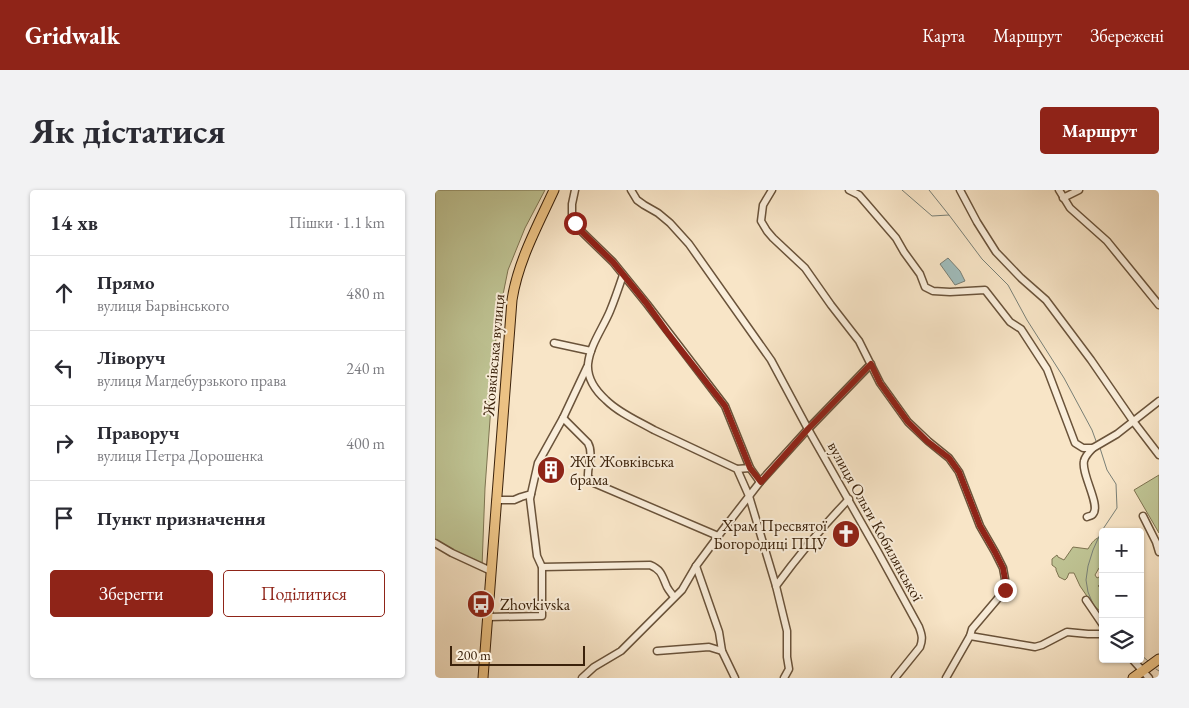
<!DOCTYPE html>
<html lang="uk">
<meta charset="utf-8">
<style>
body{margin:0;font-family:"EB Garamond",serif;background:#f2f2f3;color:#2b2b33}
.controls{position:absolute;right:15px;bottom:15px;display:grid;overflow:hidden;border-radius:5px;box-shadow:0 1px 4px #0004}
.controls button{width:45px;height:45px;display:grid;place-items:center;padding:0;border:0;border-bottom:1px solid #e1e1e2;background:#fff;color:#2b2b33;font:25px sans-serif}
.scale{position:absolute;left:15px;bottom:12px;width:135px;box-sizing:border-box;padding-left:5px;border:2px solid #3b220b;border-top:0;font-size:14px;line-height:18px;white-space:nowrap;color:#3b220b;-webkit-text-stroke:4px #faeedb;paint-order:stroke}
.stop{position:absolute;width:15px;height:15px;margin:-11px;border:4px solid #8f2418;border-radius:50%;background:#fff}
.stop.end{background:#8f2418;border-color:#fff;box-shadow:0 1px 5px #0008}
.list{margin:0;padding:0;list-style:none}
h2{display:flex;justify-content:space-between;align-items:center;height:65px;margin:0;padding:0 20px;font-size:21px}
h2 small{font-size:16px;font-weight:400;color:#7c7c81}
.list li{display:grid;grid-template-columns:32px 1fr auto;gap:15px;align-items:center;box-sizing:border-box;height:75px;padding:0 20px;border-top:1px solid #e1e1e2}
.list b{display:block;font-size:19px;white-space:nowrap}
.list p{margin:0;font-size:16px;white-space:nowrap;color:#7c7c81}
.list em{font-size:16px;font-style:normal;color:#7c7c81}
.actions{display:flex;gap:10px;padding:15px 20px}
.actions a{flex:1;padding:11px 0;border:1px solid #8f2418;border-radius:5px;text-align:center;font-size:18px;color:#8f2418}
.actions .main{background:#8f2418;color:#fff}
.icon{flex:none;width:28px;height:28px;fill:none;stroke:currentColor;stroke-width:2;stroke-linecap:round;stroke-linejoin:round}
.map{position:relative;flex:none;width:724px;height:488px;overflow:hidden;border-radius:5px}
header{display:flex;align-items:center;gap:30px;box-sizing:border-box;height:70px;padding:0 25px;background:#8f2418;color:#fff}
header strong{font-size:24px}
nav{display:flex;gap:28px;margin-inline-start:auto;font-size:18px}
.intro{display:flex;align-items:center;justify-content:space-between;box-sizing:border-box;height:120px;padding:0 30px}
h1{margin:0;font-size:35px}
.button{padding:12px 22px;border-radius:5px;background:#8f2418;color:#fff;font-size:18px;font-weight:700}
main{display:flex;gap:30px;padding:0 30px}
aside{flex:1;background:#fff;border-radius:5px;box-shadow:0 1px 4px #0004}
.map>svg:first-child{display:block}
.green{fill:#bfc494;stroke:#7d7350}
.water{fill:#a0bdbd;stroke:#787f76}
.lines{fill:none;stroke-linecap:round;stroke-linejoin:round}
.stream{stroke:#787f76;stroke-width:1}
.minor-casing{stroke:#6a533a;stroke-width:9}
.highway-casing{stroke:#3b220b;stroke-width:11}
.minor{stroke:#faeedb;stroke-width:6}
.highway{stroke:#ecc284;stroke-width:9}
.route{stroke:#8f2418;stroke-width:6}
.labels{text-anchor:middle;stroke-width:4;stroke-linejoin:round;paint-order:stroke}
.street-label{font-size:16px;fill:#3b220b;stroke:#faeedb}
.poi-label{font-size:16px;fill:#3b220b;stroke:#faeedb;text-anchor:start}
</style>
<header>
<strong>Gridwalk</strong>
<nav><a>Карта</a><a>Маршрут</a><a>Збережені</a></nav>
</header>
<div class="intro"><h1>Як дістатися</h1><a class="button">Маршрут</a></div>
<main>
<aside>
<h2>14 хв<small>Пішки · 1.1 km</small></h2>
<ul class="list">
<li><svg class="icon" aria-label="ahead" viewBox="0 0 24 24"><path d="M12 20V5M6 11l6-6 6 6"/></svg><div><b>Прямо</b><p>вулиця Барвінського</p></div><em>480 m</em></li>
<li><svg class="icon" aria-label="left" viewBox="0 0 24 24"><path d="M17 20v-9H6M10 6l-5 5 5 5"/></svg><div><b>Ліворуч</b><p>вулиця Магдебурзького права</p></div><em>240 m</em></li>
<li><svg class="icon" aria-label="right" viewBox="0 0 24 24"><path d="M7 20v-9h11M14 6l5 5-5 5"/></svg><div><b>Праворуч</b><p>вулиця Петра Дорошенка</p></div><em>400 m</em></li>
<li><svg class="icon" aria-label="arrive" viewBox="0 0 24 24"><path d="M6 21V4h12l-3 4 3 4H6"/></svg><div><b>Пункт призначення</b></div></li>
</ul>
<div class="actions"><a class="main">Зберегти</a><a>Поділитися</a></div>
</aside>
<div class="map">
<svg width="724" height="488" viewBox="0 0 724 488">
<rect width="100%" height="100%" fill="#f8e5c7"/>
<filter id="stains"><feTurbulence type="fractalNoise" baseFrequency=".004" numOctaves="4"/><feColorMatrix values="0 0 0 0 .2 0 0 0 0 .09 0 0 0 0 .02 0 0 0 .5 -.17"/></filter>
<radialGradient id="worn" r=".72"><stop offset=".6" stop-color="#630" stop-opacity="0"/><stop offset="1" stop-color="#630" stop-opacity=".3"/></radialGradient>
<g class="green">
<polygon points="0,0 110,0 90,38 73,80 62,134 50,298 47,377 0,350"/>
<polygon points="724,285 724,343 699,300"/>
<path d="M668,346V378H664L660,385L662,388L666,386L668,387V392L663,396L668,399V407C663,412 666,414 668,420C668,423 668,427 668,431L665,421L658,415L645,396L639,383H634L632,388L630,390L624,387L621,380V378L617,375V369L622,365L623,367L629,370L638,357L653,359C657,352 660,348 668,346Z"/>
</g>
<polygon class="water" points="513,68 525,81 530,91 520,95 505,74"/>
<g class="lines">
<g class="stream">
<polyline points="467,0 497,26 514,25 547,69 573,95 592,130 629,188 657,240 661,251"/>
<polyline points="494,0 514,25"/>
<polyline points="665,258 672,280 681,294 682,318 666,342 658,360 653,376 651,390 653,402 658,414 668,428"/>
<polyline points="705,464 713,471"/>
<polyline points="721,479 724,481"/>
</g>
<defs>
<g id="minor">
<polyline points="140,0 137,14 137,25 140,33 144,39 178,72 212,114 290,216 315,278 302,279"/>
<path d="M196,0L202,10L209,15L223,23L235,33L254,54L336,170L373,239L443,362L484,437C487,445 488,449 485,457L460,488"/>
<polyline points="337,0 328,15 326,31 332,41 338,48 370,78 396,115 424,151 445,193 473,232 493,251 514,268 524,282 545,336 560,362 568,378 570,389 570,400 537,439 535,446 511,488"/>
<polyline points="414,0 424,5 461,48 469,62 485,84 490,97 498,101 515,102 550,100 575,132 586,139 612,179 640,253 648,258 658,258 682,244 724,211"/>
<polyline points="525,0 542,32 561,62 586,88 611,110 656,170 698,231 724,265"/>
<polyline points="624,0 635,18 672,51 724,115"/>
<polyline points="628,8 644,0"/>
<path d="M188,85C184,97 180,109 175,121C168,138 155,155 153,174C152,188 161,201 171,210C184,223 203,231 219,240C247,253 274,266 302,279L314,306L341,396L352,441V467L354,479L349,488"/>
<polyline points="119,153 156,161"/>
<path d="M128,228L153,253C159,264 152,276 153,287L159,293L283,346"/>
<polyline points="315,278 325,292"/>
<polyline points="61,310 79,310 86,307 96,304 103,273 128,228 152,177"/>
<polyline points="708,326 721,352 724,362"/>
<path d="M652,327C654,326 657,326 658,324C666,315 646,284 649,271C650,266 654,262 658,258"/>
<polyline points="0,353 17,363 56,381"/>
<polyline points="261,376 284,442 287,461 300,488"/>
<path d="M107,377L215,375C227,380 227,386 232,397C234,401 237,404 239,407"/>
<path d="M341,396C363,366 388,336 414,309"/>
<polyline points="651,410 668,435"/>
<polyline points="53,427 107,426 107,377 102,366 95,309 96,304"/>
<polyline points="535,446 600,457 607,455 632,442 653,444 668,444"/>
<polyline points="222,461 274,457 287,461"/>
<polyline points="697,469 714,488"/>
<polyline points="147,488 159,477 186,461 247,400 261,376 287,341 325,292 373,239 436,174"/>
</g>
<g id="highway">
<path d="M48,488L77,110C83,71 103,35 119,0"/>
<polyline points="698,488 724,469"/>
</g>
</defs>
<use href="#minor" class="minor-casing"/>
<use href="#highway" class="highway-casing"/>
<use href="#minor" class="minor"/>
<use href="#highway" class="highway"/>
</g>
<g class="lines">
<polyline class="route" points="140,33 144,39 178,72 212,114 232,142 290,216 315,278 326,292 373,239 436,174 445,193 473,232 492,251 514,268 524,282 545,336 560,362 568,378 570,389 570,400"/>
</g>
<defs>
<symbol id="building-disc" viewBox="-11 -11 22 22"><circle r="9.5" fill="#8f2418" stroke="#faeedb"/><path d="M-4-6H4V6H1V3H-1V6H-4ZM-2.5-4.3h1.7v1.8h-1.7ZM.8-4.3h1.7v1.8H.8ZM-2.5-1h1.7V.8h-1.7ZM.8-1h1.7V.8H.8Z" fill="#fff"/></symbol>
<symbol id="church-disc" viewBox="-11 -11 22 22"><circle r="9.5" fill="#8f2418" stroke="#faeedb"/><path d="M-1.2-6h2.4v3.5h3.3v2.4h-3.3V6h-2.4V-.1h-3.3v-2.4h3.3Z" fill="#fff"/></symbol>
<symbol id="bus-disc" viewBox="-11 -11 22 22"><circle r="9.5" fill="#8f2418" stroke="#faeedb"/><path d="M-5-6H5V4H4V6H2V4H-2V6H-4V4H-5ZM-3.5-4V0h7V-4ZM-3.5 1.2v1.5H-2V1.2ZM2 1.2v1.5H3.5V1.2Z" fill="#fff"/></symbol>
</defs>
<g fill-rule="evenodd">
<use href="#building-disc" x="100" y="264" width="32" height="32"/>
<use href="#church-disc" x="395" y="328" width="32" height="32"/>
<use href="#bus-disc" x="30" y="398" width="32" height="32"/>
</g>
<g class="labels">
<g class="street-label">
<text transform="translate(58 165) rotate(-85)" y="6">Жовківська вулиця</text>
<text transform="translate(441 331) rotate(61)" y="6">вулиця Ольги Кобилянської</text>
</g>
<g class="poi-label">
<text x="135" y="277">ЖК Жовківська<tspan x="135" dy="18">брама</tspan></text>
<text x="392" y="341" text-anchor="end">Храм Пресвятої<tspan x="392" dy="18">Богородиці ПЦУ</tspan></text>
<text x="65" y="420">Zhovkivska</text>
</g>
</g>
<rect width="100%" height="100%" filter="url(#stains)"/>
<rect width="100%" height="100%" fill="url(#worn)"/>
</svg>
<div class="controls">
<button>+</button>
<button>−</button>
<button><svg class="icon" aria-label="layers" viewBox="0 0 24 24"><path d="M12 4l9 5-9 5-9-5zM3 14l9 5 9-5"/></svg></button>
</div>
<div class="scale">200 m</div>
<div class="stop" style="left:140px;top:33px"></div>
<div class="stop end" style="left:570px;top:400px"></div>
</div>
</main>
